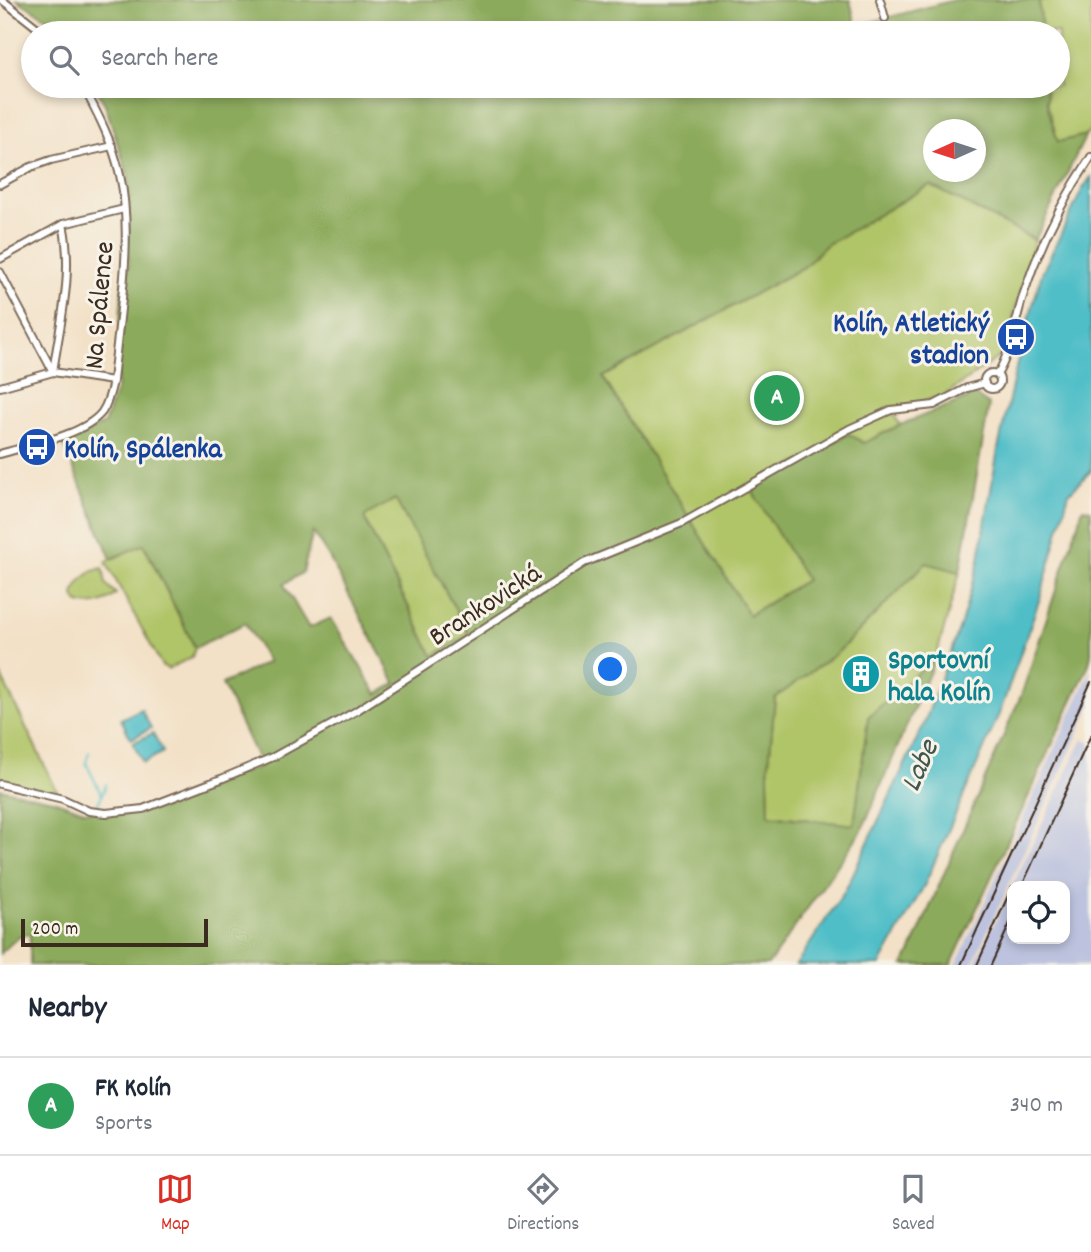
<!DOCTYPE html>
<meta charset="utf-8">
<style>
body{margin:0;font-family:Dekko,sans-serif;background:#f6f6f7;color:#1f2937}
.controls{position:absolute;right:21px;bottom:21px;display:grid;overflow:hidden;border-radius:14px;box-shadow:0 4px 10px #0003}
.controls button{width:63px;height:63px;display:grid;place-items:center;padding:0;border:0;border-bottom:2px solid #e0e1e3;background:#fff;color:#1f2937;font:35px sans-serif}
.compass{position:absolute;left:923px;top:119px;width:63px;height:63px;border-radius:50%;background:#fff;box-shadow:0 4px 10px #0003;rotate:267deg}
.scale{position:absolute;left:21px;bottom:18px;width:187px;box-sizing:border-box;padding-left:7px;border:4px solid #3b2a1e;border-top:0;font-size:19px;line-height:24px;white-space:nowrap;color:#3b2a1e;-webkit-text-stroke:5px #f7f3e8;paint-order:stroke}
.you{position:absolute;left:611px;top:670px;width:24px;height:24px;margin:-18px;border:5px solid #fff;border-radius:50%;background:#1a73e8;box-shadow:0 0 0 10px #1a73e833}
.badge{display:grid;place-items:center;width:46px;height:46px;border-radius:50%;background:#d93025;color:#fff;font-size:23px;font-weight:700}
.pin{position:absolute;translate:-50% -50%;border:4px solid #fff;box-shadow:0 2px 7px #0006}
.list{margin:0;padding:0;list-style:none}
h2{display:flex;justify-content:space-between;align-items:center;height:91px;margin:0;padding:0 28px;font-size:30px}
h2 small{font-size:23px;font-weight:400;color:#747a83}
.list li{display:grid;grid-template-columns:46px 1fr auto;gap:21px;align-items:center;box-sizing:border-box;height:98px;padding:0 28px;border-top:2px solid #e0e1e3}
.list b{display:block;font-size:26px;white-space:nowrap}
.list p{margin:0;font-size:23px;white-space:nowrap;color:#747a83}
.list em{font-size:23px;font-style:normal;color:#747a83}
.icon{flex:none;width:38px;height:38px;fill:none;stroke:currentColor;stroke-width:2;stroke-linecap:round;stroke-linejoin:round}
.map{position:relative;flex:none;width:1091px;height:965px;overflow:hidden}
.search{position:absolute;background:#fff;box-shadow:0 4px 10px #0003;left:21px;right:21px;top:21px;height:77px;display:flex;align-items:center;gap:18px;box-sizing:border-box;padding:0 24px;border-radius:38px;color:#747a83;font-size:26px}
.sheet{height:189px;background:#fff}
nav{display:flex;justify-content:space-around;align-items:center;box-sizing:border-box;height:98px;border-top:2px solid #e0e1e3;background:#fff;font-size:19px;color:#747a83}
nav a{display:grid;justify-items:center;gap:4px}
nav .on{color:#d93025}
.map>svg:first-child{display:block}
.industrial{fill:#bdc3de;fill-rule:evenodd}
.green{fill:#b0c468;stroke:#767743;stroke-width:2}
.forest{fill:#8caa5c;stroke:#646a3d;stroke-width:2;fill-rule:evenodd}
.water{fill:#50bec7;stroke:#467472;stroke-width:2}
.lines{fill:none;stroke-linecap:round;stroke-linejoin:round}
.stream{stroke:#50bec7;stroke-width:2}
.minor-casing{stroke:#7b6a59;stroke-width:10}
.minor{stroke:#fff;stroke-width:6}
.rail{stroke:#3b2a1e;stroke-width:2}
.labels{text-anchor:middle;stroke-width:6;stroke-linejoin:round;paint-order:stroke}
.street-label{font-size:28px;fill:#3b2a1e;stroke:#f7f3e8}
.transit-label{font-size:28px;font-weight:bold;fill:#164399;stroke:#f7f3e8;text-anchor:end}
.culture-label{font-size:28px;font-weight:bold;fill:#0d838f;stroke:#f7f3e8;text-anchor:start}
.water-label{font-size:30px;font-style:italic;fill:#415651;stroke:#f7f3e8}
</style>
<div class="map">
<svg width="1091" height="965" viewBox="0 0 1091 965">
<rect width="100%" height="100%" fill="#f7f3e8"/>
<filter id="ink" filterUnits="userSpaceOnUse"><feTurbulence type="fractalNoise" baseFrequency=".0143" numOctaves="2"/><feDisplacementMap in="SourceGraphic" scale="14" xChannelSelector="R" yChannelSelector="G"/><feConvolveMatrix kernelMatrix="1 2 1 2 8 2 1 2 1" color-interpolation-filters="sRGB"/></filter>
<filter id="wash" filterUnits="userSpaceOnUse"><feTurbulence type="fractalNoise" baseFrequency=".00686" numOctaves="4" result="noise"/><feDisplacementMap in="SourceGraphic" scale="28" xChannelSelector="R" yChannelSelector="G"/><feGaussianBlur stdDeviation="1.57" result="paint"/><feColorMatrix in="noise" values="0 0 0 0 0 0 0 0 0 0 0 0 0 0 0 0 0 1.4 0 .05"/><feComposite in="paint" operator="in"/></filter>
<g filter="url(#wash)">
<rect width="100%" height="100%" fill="#f3e1c7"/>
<g class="industrial">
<polygon points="1091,670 1091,706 972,965 956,965"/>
<path d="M1083,739L1091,742V965H974ZM1012,886H1065V939H1012Z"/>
</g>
<g class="green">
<polygon points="1039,0 1091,0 1091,130 1086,135 1058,142 1047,105 1046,86 1058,86 1058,33 1042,33"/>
<polygon points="930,185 1035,240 1003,354 945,395 892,411 900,425 864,443 806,580 748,615 603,377 804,267 826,245"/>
<polygon points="396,499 469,635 433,656 365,520 364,516"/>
<polygon points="143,544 195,648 192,657 168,669 162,666 106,562"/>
<polygon points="926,563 960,572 936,657 869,717 854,825 769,815 768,774 775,698 838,652"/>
<path d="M103,568L106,584L116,594C107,603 89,608 77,602L74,596C76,582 89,570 103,568Z"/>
<polygon points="0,674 58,793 0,781"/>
</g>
<g class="forest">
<polygon points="17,0 850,0 856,26 954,0 1039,0 1042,33 60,33 52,21"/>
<path d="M94,86H1046L1047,105L1058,142L1086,135L1035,240L930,185L826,245L804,267L603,377L749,615L806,580L751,489L849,434L864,443L900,425L975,395L989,405L960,572L926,563L838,652L775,698L768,774L769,815L854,825L868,717L936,657L862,830L768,965H30V934L19,936L0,954V789L53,800L85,811L140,812L261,766L222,684L268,662L245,623L195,648L144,544L111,559L63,443L104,424L117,388L122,280L129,266L128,176L105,104ZM934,130H976V172H934ZM395,499L469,634L433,656L365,520V516ZM313,532L330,559L396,684L377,694L331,618L309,628L285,587L284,584L303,572Z"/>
<polygon points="1083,508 1091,510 1091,654 1089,664 951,965 903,965 910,953 1022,693"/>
</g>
<g class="water">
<polygon points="1091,177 1091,471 1069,493 1041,595 1000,712 925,884 880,965 796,965 846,889 924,724 961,624 978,565 998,449 1020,350 1042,273 1082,190"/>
<polygon points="141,709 151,728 131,739 121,719"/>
<polygon points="153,733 163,752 143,763 133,743"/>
</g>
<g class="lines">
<g class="stream">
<polyline points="89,752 86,763 102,795 96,808"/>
<polyline points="103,793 106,784"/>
</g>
</g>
</g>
<g filter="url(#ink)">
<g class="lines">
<defs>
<g id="minor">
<polyline points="2,0 44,33"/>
<polyline points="880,0 885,18"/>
<polyline points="0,184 31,167 51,160 112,146"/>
<polyline points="0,259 63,224 124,209"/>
<polyline points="0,272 52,370"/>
<path d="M53,372C60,323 74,273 63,224"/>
<circle cx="992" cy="381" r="8"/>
<path d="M997,375C1012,350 1015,320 1024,293C1040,244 1063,199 1091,157"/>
<polyline points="0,387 53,372 113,381"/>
<path d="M0,454C29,445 83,436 102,412C108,403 111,391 113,381C119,318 134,236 120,175C113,143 98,114 83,86"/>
<polyline points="0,784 63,799 89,811 106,813 143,809 221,779 273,757 356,711 584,563 682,523 849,429 891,410 934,405 967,388 985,383"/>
</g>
</defs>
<use href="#minor" class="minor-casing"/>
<use href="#minor" class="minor"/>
<g class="rail">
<polyline points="1022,886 1091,735"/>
<polyline points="961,965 1091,682"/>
<polyline points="977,965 1012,887"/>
<polyline points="991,965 1012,919"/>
</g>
</g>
</g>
<defs>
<symbol id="bus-disc" viewBox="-11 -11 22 22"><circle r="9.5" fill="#1a4fb4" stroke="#f7f3e8"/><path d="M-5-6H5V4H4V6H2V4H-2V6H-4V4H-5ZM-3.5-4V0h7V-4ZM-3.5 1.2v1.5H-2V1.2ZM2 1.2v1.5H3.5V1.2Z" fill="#fff"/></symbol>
<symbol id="building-disc" viewBox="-11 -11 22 22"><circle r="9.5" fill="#0f9aa8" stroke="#f7f3e8"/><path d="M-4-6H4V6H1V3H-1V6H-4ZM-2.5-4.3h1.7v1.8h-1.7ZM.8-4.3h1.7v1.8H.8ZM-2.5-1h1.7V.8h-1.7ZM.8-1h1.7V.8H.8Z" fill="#fff"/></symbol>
</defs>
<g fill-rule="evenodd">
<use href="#bus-disc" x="994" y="315" width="44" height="44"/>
<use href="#bus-disc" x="15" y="425" width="44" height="44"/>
<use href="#building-disc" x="839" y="652" width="44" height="44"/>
</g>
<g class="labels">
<g class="street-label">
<text transform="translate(97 305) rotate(-85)" y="10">Na Spálence</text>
<text transform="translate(484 603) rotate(-33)" y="10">Brankovická</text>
</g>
<g class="transit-label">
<text x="989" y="331">Kolín, Atletický<tspan x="989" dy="32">stadion</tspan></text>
<text x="64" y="457" text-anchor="start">Kolín, Spálenka</text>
</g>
<g class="culture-label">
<text x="888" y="668">Sportovní<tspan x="888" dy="32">hala Kolín</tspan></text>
</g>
<g class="water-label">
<text transform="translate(918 765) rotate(-66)" y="10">Labe</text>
</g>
</g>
</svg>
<div class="controls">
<button><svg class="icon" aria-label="locate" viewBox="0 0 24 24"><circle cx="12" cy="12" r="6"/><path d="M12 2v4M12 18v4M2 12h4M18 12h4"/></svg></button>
</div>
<svg class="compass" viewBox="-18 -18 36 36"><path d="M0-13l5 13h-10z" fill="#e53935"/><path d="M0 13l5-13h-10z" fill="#747a83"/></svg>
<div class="scale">200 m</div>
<div class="you"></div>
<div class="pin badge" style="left:777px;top:398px;background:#2e9e5b">A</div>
<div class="search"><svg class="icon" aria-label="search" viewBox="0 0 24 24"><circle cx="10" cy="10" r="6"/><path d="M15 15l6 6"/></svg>Search here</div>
</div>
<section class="sheet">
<h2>Nearby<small></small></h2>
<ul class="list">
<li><span class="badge" style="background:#2e9e5b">A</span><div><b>FK Kolín</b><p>Sports</p></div><em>340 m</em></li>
</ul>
</section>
<nav>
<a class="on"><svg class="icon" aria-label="map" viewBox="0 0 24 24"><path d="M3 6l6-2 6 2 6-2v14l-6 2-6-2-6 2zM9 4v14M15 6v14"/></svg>Map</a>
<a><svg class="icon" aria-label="directions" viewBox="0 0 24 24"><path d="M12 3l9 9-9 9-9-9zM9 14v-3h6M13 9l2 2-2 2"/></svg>Directions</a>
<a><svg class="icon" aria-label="saved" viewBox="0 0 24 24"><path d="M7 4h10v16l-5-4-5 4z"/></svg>Saved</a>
</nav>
